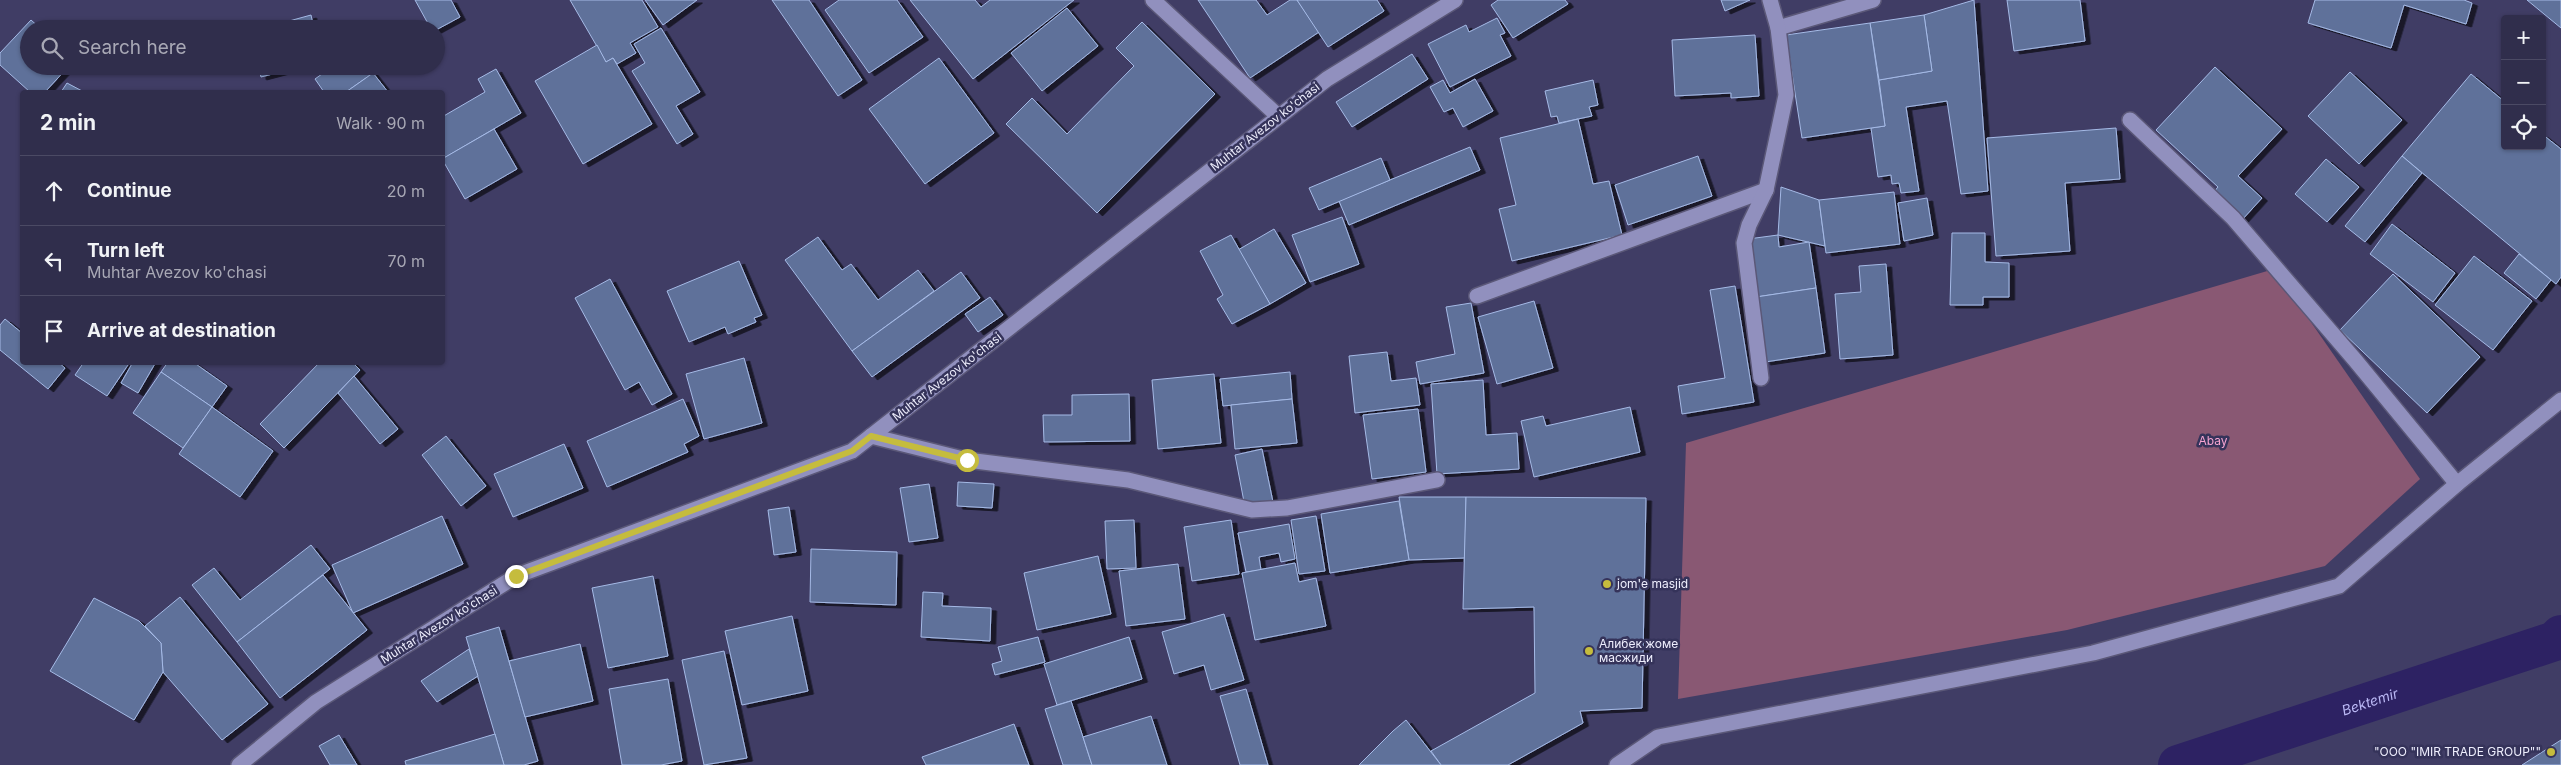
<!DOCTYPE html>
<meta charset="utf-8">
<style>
body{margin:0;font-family:Inter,sans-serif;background:#3c3a56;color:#f1f3f6}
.controls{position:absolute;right:15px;top:15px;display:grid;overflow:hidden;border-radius:5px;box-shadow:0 1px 4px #0004}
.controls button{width:45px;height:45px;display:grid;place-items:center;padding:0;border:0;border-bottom:1px solid #4b4a64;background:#302e4c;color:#f1f3f6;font:25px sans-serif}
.stop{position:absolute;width:15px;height:15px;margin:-11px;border:4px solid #c5bc3d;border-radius:50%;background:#fff}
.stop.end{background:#c5bc3d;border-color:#fff;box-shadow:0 1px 5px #0008}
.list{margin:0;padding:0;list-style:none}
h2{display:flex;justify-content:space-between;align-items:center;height:65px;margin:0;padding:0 20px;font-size:21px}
h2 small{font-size:16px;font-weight:400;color:#a8a8b5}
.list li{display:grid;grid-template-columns:32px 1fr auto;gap:15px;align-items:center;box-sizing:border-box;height:70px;padding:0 20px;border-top:1px solid #4b4a64}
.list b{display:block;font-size:19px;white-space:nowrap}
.list p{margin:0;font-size:16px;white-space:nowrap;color:#a8a8b5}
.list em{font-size:16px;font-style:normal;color:#a8a8b5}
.icon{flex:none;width:28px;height:28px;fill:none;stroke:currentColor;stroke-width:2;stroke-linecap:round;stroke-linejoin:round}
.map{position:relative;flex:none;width:2561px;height:765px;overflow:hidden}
.search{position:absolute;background:#302e4c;box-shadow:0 1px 4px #0004;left:20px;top:20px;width:425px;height:55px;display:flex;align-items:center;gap:12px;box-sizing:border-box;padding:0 18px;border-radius:28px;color:#a8a8b5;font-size:19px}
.panel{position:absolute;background:#302e4c;box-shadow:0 1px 4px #0004;left:20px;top:90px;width:425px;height:275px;border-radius:5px}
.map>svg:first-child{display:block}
.green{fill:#895873}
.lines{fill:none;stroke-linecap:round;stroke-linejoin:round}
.canal{stroke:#2d2263;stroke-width:40}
.building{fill:#5f719a;stroke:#a5bae6;filter:url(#shadow)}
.lane-casing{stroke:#5b5878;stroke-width:18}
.street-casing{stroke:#5b5878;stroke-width:18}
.lane{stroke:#9190be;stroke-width:15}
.street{stroke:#9190be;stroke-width:15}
.route{stroke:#c5bc3d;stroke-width:6}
.poi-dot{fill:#c5bc3d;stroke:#35335a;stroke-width:2}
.labels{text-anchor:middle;stroke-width:5;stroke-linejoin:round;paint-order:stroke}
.street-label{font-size:12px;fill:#eeeefd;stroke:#35335a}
.park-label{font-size:12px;fill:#f5a3d0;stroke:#35335a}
.poi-label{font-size:12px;fill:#eeeefd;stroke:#35335a;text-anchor:start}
.water-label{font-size:14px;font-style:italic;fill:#bbb9f5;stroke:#35335a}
</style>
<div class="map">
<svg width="2561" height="765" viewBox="0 0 2561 765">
<defs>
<filter id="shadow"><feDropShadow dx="5.5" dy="3" stdDeviation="0" flood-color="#0009"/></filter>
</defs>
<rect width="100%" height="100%" fill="#403d65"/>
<polygon class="green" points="2274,269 2420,479 2325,566 2067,630 1678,699 1686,443"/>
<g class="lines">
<path class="canal" id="s1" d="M2178,765L2555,641L2561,635"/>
</g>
<g class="building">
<polygon points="415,0 451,0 460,17 436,30 431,29"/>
<polygon points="570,0 642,0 658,27 630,43 636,53 617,64 613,58 606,62"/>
<polygon points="645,0 697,0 663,25"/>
<polygon points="772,0 809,0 862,80 838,96"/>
<polygon points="839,0 897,0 923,37 869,73 825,10"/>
<polygon points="910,0 975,0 981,7 990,0 1074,0 973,79"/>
<polygon points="1198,0 1256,0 1267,15 1290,0 1297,0 1319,32 1250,78"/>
<polygon points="1297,0 1377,0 1384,11 1328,47"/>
<polygon points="1498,0 1565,0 1568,4 1513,38 1491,5"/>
<polygon points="1721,0 1750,0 1725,11"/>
<polygon points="1974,0 1988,191 1961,194 1947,101 1906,107 1919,191 1901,193 1899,183 1892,184 1891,175 1878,177 1871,128 1885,126 1879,80 1932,71 1924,15"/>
<polygon points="2007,0 2080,0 2085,41 2014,51"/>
<polygon points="2315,0 2464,0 2472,3 2466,24 2404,5 2391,48 2308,23"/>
<polygon points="2527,0 2561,0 2561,28"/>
<polygon points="1067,8 1098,46 1042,91 1011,53"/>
<polygon points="311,15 314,29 260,29"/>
<polygon points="1924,15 1932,71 1879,80 1870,23"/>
<polygon points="1497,18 1505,33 1500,35 1511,56 1450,87 1428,44 1466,25 1469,32"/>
<polygon points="31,20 41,29 29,29 29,66 69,66 45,92 30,92 0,65 0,53"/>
<polygon points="1142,22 1215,94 1097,213 1006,124 1032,98 1067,134 1134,66 1116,48"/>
<polygon points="1870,23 1885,126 1802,138 1786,35"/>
<polygon points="661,28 700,92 676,106 693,134 677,144 632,71 645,63 634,44"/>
<polygon points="1755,35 1759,96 1731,98 1731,93 1675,96 1672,40"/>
<polygon points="597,45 606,62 613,58 652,124 583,164 535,81"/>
<polygon points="1412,54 1428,79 1352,127 1336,102"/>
<polygon points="939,58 994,133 925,184 869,109"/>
<polygon points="258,66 303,66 261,77"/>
<polygon points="333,66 369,66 373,73 346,92 324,92 315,79"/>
<polygon points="2215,67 2282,129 2238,176 2262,198 2242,220 2212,194 2218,187 2156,130"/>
<polygon points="496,69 521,113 444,158 442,117 485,92 478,79"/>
<polygon points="2350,72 2402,120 2359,164 2308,116"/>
<polygon points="373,73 388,92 346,92"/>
<polygon points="2471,74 2505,102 2505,146 2542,146 2542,134 2561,149 2561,277 2556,284 2402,156"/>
<polygon points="1475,79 1493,111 1463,127 1453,108 1444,112 1430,87 1443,80 1450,93"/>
<polygon points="1593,80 1598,105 1589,107 1592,116 1559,123 1557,116 1551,117 1545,91"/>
<polygon points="67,83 84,92 61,92"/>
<polygon points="1578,119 1593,184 1609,181 1622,235 1512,261 1499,209 1516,205 1500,138"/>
<polygon points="2116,128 2120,179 2065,183 2070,251 1996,256 1987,138"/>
<polygon points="494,129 517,169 465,199 442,159"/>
<polygon points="1470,147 1480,170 1349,225 1339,201"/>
<polygon points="1698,156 1712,196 1628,225 1615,185"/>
<polygon points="2402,156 2422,173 2365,242 2345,226"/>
<polygon points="1381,158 1390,180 1319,210 1309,188"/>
<polygon points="2326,159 2359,187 2327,222 2295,194"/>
<polygon points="1781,187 1819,200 1825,246 1778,235"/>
<polygon points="1894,192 1900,244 1826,253 1819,200"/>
<polygon points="1927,198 1933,235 1904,241 1898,203"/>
<polygon points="1342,217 1359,264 1310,282 1292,235"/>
<polygon points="2392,224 2455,273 2433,302 2370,254"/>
<polygon points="1274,229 1306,283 1270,304 1238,250"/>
<polygon points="1952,233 1985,233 1985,262 2009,263 2009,297 1983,297 1983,305 1950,305"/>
<polygon points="1231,235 1270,304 1232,324 1217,299 1223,295 1200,251"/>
<polygon points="1778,235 1779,247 1809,242 1816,288 1756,297 1748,239"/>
<polygon points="818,237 842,270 851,264 878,300 918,270 934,291 852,351 785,260"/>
<polygon points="2519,254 2551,280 2536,299 2504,273"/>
<polygon points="2474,256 2532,301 2493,350 2435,305"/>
<polygon points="739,261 762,315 754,318 756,322 728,334 725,327 689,342 667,291"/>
<polygon points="1886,264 1893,355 1840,359 1835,294 1861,292 1859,266"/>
<polygon points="961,272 980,298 872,377 852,351"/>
<polygon points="2393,274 2480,357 2427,413 2340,330"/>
<polygon points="610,279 672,394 652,405 639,382 625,390 575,298"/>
<polygon points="1735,286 1754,402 1682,414 1678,386 1725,378 1710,290"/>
<polygon points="1816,288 1825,353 1765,362 1756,297"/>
<polygon points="990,297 1003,315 978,332 965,314"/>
<polygon points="1534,301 1553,368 1497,384 1478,317"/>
<polygon points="1471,303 1484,373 1420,384 1416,362 1455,354 1446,307"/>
<polygon points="5,319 22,333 22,362 58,362 65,368 48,389 0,350 0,325"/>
<polygon points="1387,352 1391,381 1416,378 1420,405 1355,413 1349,356"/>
<polygon points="744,358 762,423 704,439 686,374"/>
<polygon points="84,362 130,362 107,396 75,375"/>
<polygon points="133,362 156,362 138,393 121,383"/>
<polygon points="168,362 193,362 227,386 212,407 161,372"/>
<polygon points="320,362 352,362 360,370 284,448 260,424"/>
<polygon points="161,372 212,407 183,448 133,413"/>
<polygon points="1290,372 1292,399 1223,406 1220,379"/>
<polygon points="1214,374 1221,443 1158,449 1152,380"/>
<polygon points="354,376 398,429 380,444 338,393"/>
<polygon points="1483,380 1486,435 1517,433 1519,469 1437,474 1431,384"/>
<polygon points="1129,394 1130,441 1044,442 1043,415 1072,415 1072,395"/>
<polygon points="683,399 699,436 684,444 688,452 607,487 587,441"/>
<polygon points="1292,399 1297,443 1235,449 1231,405"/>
<polygon points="212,407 273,451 240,497 179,454"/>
<polygon points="1630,407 1640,452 1534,477 1521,421 1543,416 1546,426"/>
<polygon points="1418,409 1426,472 1372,479 1363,415"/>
<polygon points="446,436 486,486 461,506 422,455"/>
<polygon points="564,444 583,488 513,517 494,474"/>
<polygon points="1262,449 1273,502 1245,507 1235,455"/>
<polygon points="958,482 994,484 992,508 957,506"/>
<polygon points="929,484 938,538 909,542 900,488"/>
<polygon points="1399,497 1466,497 1465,558 1409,560"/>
<polygon points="1466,497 1646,498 1642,708 1580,711 1583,723 1508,765 1441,765 1431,751 1535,693 1534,607 1463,609"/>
<polygon points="1399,501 1409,560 1330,573 1321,514"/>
<polygon points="789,507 796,552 774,555 768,510"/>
<polygon points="442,516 463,564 353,613 332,565"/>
<polygon points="1316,516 1325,571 1299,574 1291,520"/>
<polygon points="1134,520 1136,568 1107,569 1105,521"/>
<polygon points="1231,520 1239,574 1192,581 1184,527"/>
<polygon points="1289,524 1295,559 1281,562 1279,553 1259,557 1261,570 1246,572 1238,533"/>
<polygon points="311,545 330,569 237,642 192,585 214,568 240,600"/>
<polygon points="811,549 897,552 896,605 810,602"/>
<polygon points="1098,556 1111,614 1037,630 1024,573"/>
<polygon points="1295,563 1299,582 1316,578 1326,626 1255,640 1242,573"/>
<polygon points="1178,564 1185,619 1126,626 1119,571"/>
<polygon points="323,575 367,630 280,698 237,642"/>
<polygon points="653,576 668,656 608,668 592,588"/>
<polygon points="923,592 943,593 942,606 991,608 990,641 921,637"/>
<polygon points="180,597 268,704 222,740 163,672 161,643 145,626"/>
<polygon points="94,598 139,621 161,643 163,672 134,720 50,671"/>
<polygon points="1224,614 1244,680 1211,690 1204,665 1174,674 1162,632"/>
<polygon points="792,616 808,691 742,705 725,631"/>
<polygon points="499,627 538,761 524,765 504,765 466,637"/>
<polygon points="1038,637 1045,662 995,675 992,664 1002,661 998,647"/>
<polygon points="1129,637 1142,679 1057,705 1044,664"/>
<polygon points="580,644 593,701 525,717 509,661"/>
<polygon points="469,649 478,676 437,702 421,681"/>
<polygon points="724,651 747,758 704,765 682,660"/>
<polygon points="668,679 682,761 661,765 622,765 609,689"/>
<polygon points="1246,689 1268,765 1240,765 1220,696"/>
<polygon points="1071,701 1083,737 1092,765 1063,765 1045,709"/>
<polygon points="1151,716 1167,765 1092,765 1083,737"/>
<polygon points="1406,720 1441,765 1359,765 1393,731"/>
<polygon points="1014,724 1029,765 926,765 922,757"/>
<polygon points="495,734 504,765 406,765 405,761"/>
<polygon points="339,735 357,765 330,765 319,746"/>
<polygon points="2561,740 2561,765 2522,765"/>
</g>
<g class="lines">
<defs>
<g id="lane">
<polyline points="1778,28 1873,0"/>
<polyline points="2130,120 2233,218 2355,360 2457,484"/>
</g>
<g id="street">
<polyline points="1153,0 1278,116"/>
<polyline points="1477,296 1766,190"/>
<polyline points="1761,378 1744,243 1749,225 1766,190 1786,95 1778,28 1770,0"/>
<polyline points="871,436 967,460 1128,480 1252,510 1287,508 1437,480"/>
<polyline points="239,765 316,702 516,576 852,451 1327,79 1455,0"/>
<polyline points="1617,765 1658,737 2093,653 2339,586 2457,484 2561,400"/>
</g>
</defs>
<use href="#lane" class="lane-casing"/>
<use href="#street" class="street-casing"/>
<use href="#lane" class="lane"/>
<use href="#street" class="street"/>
</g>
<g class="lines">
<polyline class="route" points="516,576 852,451 871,436 967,460"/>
</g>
<g class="poi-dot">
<circle cx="1607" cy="584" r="5"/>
<circle cx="1589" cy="651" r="5"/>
<circle cx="2551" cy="752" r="5"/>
</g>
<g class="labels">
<g class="street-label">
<text transform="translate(1265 127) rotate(-38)" y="4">Muhtar Avezov ko'chasi</text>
<text transform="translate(947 377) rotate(-38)" y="4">Muhtar Avezov ko'chasi</text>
<text transform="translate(439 625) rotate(-32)" y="4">Muhtar Avezov ko'chasi</text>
</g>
<g class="park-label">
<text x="2213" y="445">Abay</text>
</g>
<g class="poi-label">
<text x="1617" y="588">jom'e masjid</text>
<text x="1599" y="648">Алибек жоме<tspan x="1599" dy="14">масжиди</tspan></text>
<text x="2541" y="756" text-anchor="end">"ООО "IMIR TRADE GROUP""</text>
</g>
<g class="water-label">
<text dy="5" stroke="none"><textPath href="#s1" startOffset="202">Bektemir</textPath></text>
</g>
</g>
</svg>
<div class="controls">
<button>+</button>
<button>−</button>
<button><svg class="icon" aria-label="locate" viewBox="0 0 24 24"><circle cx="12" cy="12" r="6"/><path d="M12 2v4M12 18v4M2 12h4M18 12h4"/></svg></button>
</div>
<div class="stop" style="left:967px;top:460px"></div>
<div class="stop end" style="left:516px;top:576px"></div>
<div class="search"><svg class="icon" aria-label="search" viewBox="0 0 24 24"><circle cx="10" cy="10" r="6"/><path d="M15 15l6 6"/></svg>Search here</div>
<section class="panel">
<h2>2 min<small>Walk · 90 m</small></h2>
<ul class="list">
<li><svg class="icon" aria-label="ahead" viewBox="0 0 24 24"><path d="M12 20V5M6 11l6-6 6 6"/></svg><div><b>Continue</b></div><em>20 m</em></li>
<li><svg class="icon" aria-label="left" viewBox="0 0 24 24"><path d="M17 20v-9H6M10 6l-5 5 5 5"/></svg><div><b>Turn left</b><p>Muhtar Avezov ko'chasi</p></div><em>70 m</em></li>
<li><svg class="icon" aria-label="arrive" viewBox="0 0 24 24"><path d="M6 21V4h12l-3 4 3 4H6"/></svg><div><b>Arrive at destination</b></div></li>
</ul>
</section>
</div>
